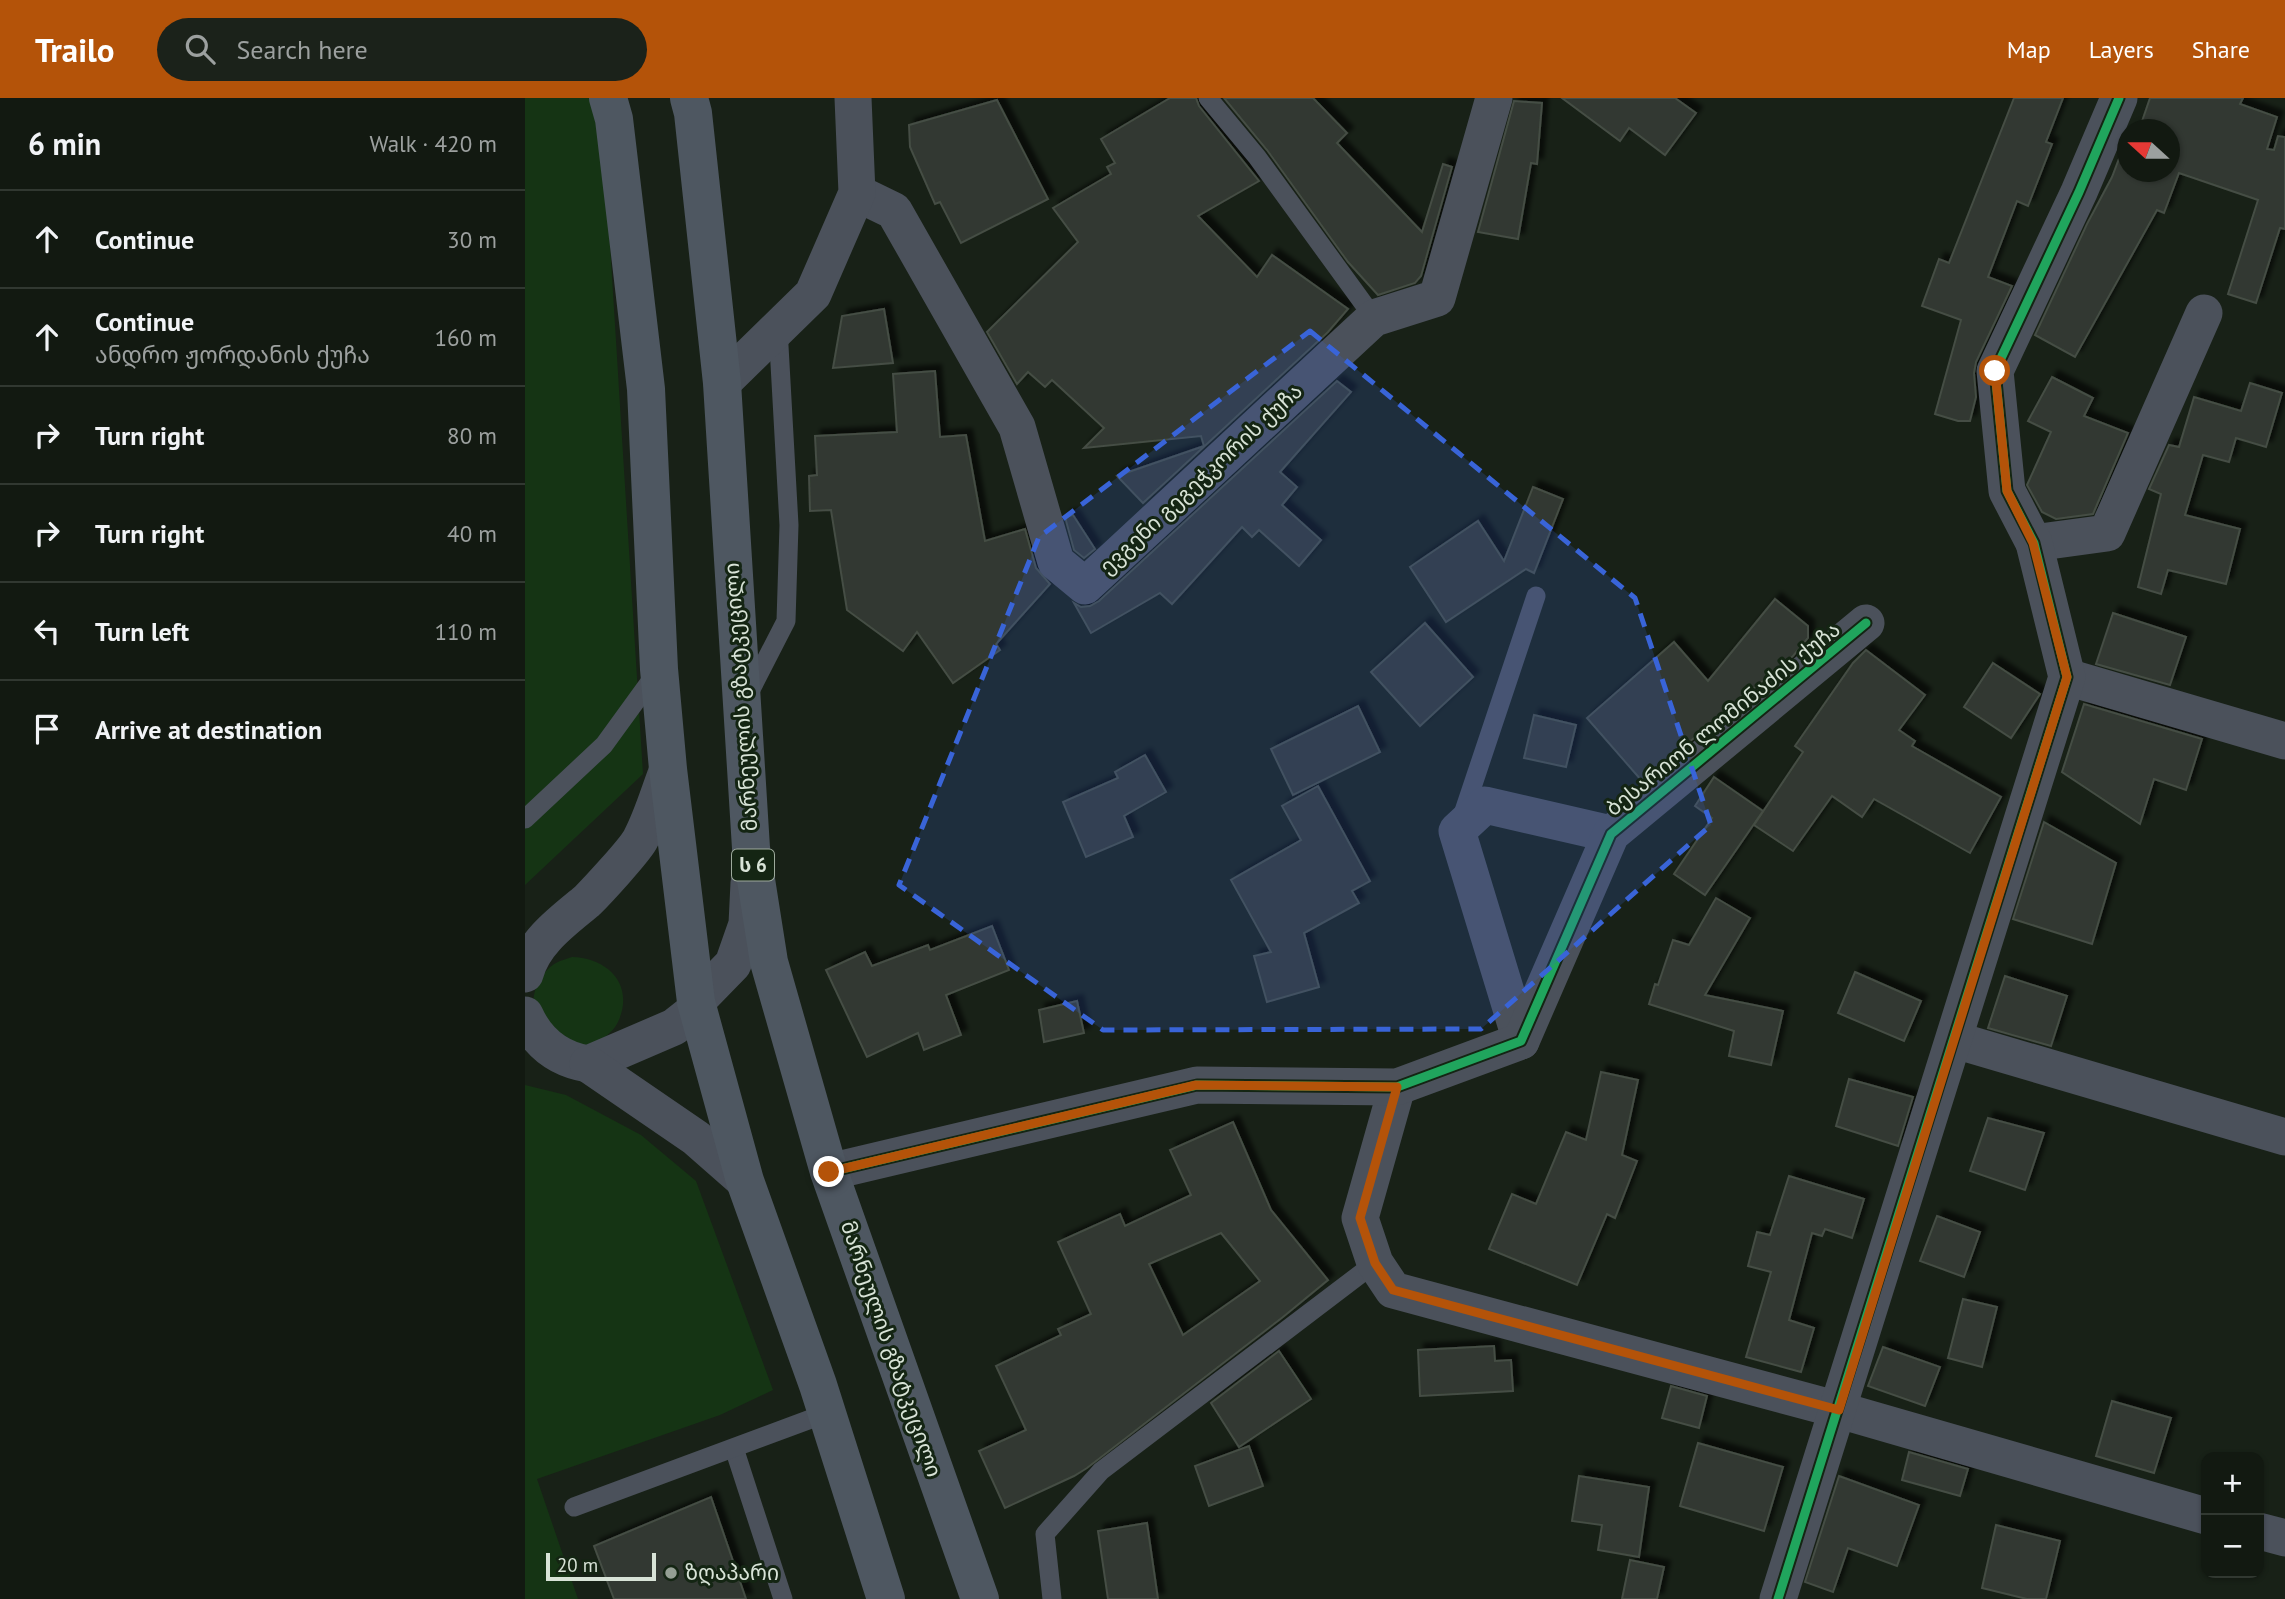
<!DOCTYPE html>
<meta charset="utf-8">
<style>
body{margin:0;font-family:"PT Sans","Noto Sans Georgian",sans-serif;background:#1b221a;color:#f1f3f6}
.controls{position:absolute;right:21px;bottom:21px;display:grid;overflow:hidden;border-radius:14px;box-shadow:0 2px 5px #0004}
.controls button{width:63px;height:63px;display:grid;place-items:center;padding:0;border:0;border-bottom:2px solid #313831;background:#121911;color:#f1f3f6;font:35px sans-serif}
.compass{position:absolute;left:1592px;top:21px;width:63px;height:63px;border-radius:50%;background:#121911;box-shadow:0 2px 5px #0004;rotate:291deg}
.scale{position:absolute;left:21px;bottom:18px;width:110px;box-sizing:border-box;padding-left:7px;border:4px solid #d8e3d7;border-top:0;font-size:19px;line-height:24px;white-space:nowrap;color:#d8e3d7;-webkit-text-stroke:5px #142513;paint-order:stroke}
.stop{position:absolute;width:21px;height:21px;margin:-16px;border:5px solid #b45309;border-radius:50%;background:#fff}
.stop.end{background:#b45309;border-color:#fff;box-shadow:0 2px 7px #0008}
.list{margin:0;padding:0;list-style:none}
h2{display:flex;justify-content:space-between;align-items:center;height:91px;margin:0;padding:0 28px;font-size:30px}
h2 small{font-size:23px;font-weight:400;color:#9ca09f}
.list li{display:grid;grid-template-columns:46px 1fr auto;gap:21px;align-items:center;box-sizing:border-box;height:98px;padding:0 28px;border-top:2px solid #313831}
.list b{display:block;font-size:26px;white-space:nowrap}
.list p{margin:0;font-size:23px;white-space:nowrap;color:#9ca09f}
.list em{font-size:23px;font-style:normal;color:#9ca09f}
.icon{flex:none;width:38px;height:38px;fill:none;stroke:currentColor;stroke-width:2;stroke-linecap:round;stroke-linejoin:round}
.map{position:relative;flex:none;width:1760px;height:1501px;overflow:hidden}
header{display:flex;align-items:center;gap:42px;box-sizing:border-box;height:98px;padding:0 35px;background:#b45309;color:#fff}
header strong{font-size:33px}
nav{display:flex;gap:38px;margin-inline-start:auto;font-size:24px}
.search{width:490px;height:63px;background:#1b221a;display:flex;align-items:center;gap:18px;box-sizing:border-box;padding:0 24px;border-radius:38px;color:#9ca09f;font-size:26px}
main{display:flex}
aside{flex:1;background:#121911}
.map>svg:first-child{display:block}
.green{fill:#153414}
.building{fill:#313930;stroke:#454d44;stroke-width:2;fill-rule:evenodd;filter:url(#shadow)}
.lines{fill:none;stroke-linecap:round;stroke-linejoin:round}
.lane{stroke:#4b515b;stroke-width:19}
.street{stroke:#4b515b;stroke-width:37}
.highway{stroke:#4e5761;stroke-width:38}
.cycleway-casing{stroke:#142513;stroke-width:13}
.cycleway{stroke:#20a55d;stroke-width:9}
.route{stroke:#b45309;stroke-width:9}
.marked{fill:#3964d8;fill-opacity:0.2;stroke:#3964d8;stroke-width:5;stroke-dasharray:14 9;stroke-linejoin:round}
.poi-dot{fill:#959f94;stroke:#142513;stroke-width:2.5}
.labels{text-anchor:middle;stroke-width:6;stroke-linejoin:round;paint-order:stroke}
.shield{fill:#142513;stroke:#9daa9c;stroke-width:2}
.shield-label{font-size:19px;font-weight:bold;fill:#d8e3d7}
.street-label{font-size:21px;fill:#d8e3d7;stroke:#142513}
.poi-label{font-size:21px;fill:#d8e3d7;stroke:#142513;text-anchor:start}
</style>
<header>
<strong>Trailo</strong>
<div class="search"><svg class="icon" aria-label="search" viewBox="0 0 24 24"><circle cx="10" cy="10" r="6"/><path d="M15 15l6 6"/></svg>Search here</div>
<nav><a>Map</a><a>Layers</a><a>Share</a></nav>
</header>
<main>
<aside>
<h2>6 min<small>Walk · 420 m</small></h2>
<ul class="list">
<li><svg class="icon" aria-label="ahead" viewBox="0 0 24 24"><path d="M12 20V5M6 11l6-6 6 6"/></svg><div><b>Continue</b></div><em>30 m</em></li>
<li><svg class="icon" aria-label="ahead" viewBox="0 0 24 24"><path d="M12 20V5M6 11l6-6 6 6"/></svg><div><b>Continue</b><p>ანდრო ჟორდანის ქუჩა</p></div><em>160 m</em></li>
<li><svg class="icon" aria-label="right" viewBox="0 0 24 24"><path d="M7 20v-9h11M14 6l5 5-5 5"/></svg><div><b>Turn right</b></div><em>80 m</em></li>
<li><svg class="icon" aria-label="right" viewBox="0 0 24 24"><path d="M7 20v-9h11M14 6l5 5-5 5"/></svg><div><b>Turn right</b></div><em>40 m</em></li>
<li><svg class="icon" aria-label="left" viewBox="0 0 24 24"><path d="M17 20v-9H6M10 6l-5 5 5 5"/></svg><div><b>Turn left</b></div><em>110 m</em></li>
<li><svg class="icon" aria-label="arrive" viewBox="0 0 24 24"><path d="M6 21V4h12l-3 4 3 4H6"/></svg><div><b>Arrive at destination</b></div></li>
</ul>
</aside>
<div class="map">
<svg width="1760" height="1501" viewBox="0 0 1760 1501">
<defs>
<filter id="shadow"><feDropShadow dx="6" dy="-6" stdDeviation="2" flood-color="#0009"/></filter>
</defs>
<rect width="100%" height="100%" fill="#182117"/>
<g class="green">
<polygon points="0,0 69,0 77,19 118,676 0,787"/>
<path d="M47,859C83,860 110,887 93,924C85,941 55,957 37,944C33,941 30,936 26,932C22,927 15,922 12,916C2,899 16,873 31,865C36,862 42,861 47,859Z"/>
<polygon points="0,987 41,997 116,1037 171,1083 248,1292 195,1317 12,1381 53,1501 0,1501"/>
</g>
<g class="building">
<polygon points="645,0 671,0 674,8 734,83 673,118 732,179 747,157 823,211 803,234 618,405 592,378 679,348 676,338 559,350 579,330 527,282 520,289 503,274 492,286 462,234 553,144 528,110 586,76 582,69 590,65 576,41"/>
<polygon points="699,0 788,0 822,35 812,45 897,134 918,66 927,69 896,178 890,185 853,197 823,164 742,52"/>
<polygon points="1037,0 1150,0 1171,15 1140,57 1104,30 1095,43"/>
<polygon points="1489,0 1538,0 1521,44 1527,46 1503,108 1492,103 1463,179 1487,188 1451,264 1449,275 1451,299 1445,323 1433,323 1410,316 1436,222 1397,208 1414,161 1424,165"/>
<polygon points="1625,0 1718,0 1715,6 1752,19 1742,51 1749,52 1753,38 1760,39 1760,131 1755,130 1731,205 1703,196 1733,102 1654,75 1639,115 1632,112 1550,259 1510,237 1562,126 1587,79 1595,58 1602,61 1602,74 1644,74 1644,32 1614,32"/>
<polygon points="472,2 523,101 436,145 415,104 410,106 385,49 384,27"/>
<polygon points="989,3 1017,5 1012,66 1006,65 993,141 953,134"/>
<polygon points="359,211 368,265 308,270 317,218"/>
<polygon points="410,273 415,339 441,337 460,443 500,431 511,470 525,486 471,546 475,552 428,585 392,534 378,553 322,512 306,412 285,413 284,378 292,377 290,338 372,334 368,276"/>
<polygon points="1527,279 1568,300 1559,318 1603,335 1568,416 1531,421 1517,414 1502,387 1526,334 1503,323"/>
<polygon points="812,283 826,294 755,374 772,389 757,407 796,442 774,468 734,432 727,439 717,429 647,506 635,495 566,535 549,505 556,509 565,508 574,503"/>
<polygon points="1725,285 1757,295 1741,349 1711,340 1704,364 1678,357 1660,417 1715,431 1701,486 1643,472 1636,496 1613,489 1636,396 1624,391 1644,347 1654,349 1669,299 1716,313"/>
<polygon points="1008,389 1038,401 1009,475 1001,471 921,524 885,469 953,423 979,463"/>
<polygon points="548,417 570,451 559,460 549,452 540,419"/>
<polygon points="1250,501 1283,528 1283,540 1268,558 1117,683 1062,620 1149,544 1183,583"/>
<polygon points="1588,515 1661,539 1645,587 1571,566"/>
<polygon points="900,525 948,579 895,628 846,574"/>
<polygon points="1341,552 1400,597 1374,632 1390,643 1387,648 1476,699 1445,755 1349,701 1337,719 1307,698 1268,753 1229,727 1278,654 1270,648 1328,565"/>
<polygon points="1468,565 1515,596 1486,640 1439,609"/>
<polygon points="1559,606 1677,641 1661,692 1629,681 1615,726 1537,674"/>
<polygon points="833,608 855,654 768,697 746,651"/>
<polygon points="1009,617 1051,627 1041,669 999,660"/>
<polygon points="620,657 641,694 599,718 608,739 561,759 538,704 593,680 590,674"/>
<polygon points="1189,679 1238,713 1180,797 1149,776 1187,720 1170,708"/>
<polygon points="793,688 845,783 827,793 834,805 779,835 794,889 742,904 729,858 746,854 706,782 776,742 757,708"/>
<polygon points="1519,724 1591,765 1567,846 1488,821"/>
<polygon points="1191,800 1225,820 1180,897 1258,913 1246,967 1204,958 1209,933 1124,906 1130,886 1133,887 1148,842 1164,847"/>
<polygon points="467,828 484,872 421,897 436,937 399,952 393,935 342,959 301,872 340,854 347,868 403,847 405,852"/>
<polygon points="1330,874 1396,903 1379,943 1313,915"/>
<polygon points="1480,878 1542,898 1526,948 1463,930"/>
<polygon points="552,903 559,935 519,944 514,912"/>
<polygon points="1076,974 1113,982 1097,1057 1112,1063 1090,1120 1082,1116 1052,1187 964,1151 987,1096 1011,1106 1041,1034 1061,1042"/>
<polygon points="1324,981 1388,999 1373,1048 1311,1028"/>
<polygon points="1463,1020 1519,1035 1500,1092 1445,1073"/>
<path d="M708,1024L746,1112L803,1182L758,1219L562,1370L549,1378L480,1410L454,1353L501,1332L471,1268L536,1237L533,1231L566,1216L533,1144L595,1116L600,1128L666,1097L645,1052ZM696,1135L735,1183L658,1237L624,1166Z"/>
<polygon points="1264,1078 1339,1101 1327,1140 1300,1131 1297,1138 1287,1135 1264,1222 1289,1230 1276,1274 1221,1259 1246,1174 1223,1168 1232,1134 1245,1137"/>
<polygon points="1412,1118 1455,1134 1439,1179 1395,1163"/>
<polygon points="1438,1201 1472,1209 1457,1269 1423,1260"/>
<polygon points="969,1248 970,1263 986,1262 988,1293 895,1298 893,1252"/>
<polygon points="1358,1249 1415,1269 1400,1308 1343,1288"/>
<polygon points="754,1253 786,1301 714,1349 686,1305"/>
<polygon points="1146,1288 1182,1298 1174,1330 1137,1320"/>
<polygon points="1587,1303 1646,1320 1629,1375 1571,1358"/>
<polygon points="1173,1345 1258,1369 1239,1433 1155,1408"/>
<polygon points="724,1348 738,1388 684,1408 670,1368"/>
<polygon points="1384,1354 1443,1371 1435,1398 1377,1382"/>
<polygon points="1054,1378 1124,1389 1114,1459 1073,1452 1077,1427 1047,1423"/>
<polygon points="1314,1378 1394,1407 1372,1468 1323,1450 1308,1494 1280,1484"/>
<polygon points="186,1399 221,1501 89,1501 69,1448"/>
<polygon points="622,1425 633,1501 583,1501 573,1433"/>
<polygon points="1471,1427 1535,1443 1521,1501 1502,1501 1457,1490"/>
<polygon points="1105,1462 1139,1469 1132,1501 1097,1501"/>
</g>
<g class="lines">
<g class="lane">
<polyline points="683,0 732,59 849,220"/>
<polyline points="222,599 261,523 264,427 253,230"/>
<polyline points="937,719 1011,498"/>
<polyline points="0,721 79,647 132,574"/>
<polyline points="209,1350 258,1501"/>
<polyline points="49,1409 302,1315"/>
<polyline points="527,1501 520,1436 576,1373 850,1165"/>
</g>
<g class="street">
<polyline points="332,95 369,113 492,329 531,464 560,488 849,220 912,200 969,0"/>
<polyline points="197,285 288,196 332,95 328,0"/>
<polyline points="1509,445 1582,435 1679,215"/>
<polyline points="1542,579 1760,643"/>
<path d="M0,876C8,844 38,823 62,803C73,792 108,754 115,742C127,720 134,694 143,671"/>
<path d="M0,917C12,944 33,961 63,966L149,929L168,914L171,904L208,866L222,826L224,785"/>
<polyline points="1430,942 1760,1039"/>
<polyline points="996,943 932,733 960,707 1086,736"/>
<polyline points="63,966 171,1040 220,1083"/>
<polyline points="872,989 835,1120 850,1165 868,1192 1314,1312 1681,1418"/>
<polyline points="304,1074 672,987 872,989 996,943 1086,736 1341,525"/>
<polyline points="1734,1433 1760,1440"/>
<polyline points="1253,1501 1542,579 1509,445 1482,393 1470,273 1554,94 1594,0"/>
</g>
<g class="highway">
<polyline points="83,0 89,21 121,291 134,571 143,671 171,904 220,1083 293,1287 361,1501"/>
<polyline points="164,0 168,15 197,285 226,750 244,864 304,1074 455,1501"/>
</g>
<defs>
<g id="cycleway">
<polyline points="304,1074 672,987 872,989 996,943 1086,736 1341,525"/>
<polyline points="1253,1501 1542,579 1509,445 1482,393 1470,273 1554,94 1594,0"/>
</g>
</defs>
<use href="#cycleway" class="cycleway-casing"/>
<use href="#cycleway" class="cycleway"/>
</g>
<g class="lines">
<polyline class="route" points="304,1074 671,987 872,989 835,1120 850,1165 868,1192 1314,1312 1542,579 1508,445 1482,393 1470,273"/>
</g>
<path class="marked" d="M785,233L1110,500L1186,727L956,931L578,932L374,787L514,439Z"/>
<circle class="poi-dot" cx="146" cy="1475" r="7"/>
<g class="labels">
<rect class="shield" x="207" y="751.5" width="42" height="31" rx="5"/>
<g class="shield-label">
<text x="228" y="774">ს 6</text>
</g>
<g class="street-label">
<text transform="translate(676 381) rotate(-43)" y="7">ევგენი გეგეჭკორის ქუჩა</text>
<text transform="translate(216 599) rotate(-94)" y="7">მარნეულის გზატკეცილი</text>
<text transform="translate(1198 621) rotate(-39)" y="7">ბესარიონ ლომინაძის ქუჩა</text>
<text transform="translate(366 1251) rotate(71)" y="7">მარნეულის გზატკეცილი</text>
</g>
<g class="poi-label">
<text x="160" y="1482">ზღაპარი</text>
</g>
</g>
</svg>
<div class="controls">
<button>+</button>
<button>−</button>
</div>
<svg class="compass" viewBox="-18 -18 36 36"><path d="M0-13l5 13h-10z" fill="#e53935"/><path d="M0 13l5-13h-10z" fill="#9ca09f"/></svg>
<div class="scale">20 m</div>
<div class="stop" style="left:1470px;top:273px"></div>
<div class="stop end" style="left:304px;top:1074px"></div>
</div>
</main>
